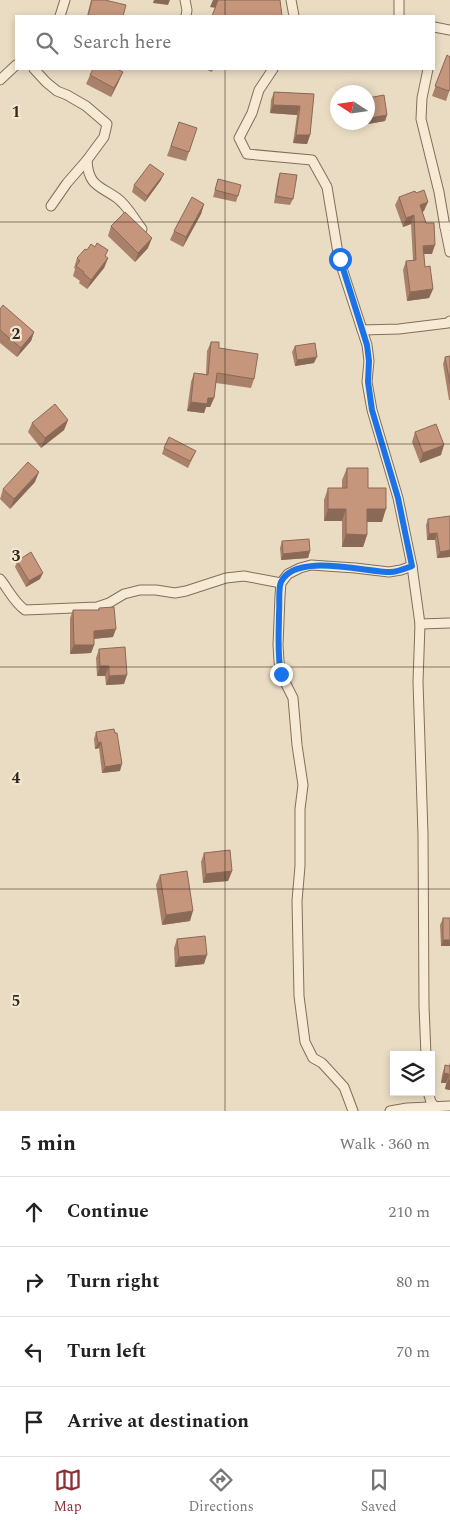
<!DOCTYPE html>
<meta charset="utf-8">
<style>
body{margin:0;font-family:Spectral,serif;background:#f6f6f6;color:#222}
.controls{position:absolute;right:15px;bottom:15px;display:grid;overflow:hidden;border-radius:0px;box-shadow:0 2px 8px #0003}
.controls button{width:45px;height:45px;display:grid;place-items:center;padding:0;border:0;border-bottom:1px solid #e0e0e0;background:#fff;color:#222;font:25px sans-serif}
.compass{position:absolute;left:330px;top:85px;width:45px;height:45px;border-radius:50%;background:#fff;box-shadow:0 2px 8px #0003;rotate:282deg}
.stop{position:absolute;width:15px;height:15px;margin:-11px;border:4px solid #1a73e8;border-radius:50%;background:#fff}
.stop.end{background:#1a73e8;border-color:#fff;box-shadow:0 1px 5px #0008}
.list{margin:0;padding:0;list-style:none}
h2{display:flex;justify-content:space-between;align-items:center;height:65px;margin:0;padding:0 20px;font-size:21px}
h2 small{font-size:16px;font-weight:400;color:#767676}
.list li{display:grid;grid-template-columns:32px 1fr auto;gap:15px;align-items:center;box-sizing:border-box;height:70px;padding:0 20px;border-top:1px solid #e0e0e0}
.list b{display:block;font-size:19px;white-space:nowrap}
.list em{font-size:16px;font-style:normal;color:#767676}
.icon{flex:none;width:28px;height:28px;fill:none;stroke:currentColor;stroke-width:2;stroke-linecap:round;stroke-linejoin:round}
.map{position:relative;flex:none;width:450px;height:1111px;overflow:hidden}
.search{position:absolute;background:#fff;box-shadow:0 2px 8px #0003;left:15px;right:15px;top:15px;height:55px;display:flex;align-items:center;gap:12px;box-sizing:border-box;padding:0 18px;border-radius:0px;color:#767676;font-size:19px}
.sheet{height:345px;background:#fff}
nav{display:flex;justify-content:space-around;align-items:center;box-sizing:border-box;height:70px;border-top:1px solid #e0e0e0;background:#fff;font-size:14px;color:#767676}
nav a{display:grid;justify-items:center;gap:2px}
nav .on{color:#8c3035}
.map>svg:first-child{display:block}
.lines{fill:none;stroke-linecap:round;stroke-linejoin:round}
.street-casing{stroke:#826e5b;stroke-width:11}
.street{stroke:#f6ead5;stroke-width:9}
.wall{fill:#a9816a}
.shaded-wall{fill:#8a6956}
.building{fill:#c5967b;stroke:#8a6956}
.route{stroke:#1a73e8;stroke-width:6}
.grid{fill:none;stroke:#33271e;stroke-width:1;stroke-opacity:0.55}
.grid-label{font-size:16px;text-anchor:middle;font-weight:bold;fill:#33271e;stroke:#f2e7d1;stroke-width:4.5;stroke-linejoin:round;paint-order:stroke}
</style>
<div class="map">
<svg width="450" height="1111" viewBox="0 0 450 1111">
<rect width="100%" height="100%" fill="#eadcc3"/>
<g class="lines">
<defs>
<g id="street">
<polyline points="185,0 187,10 186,16"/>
<polyline points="291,0 294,16"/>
<polyline points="399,0 399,16"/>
<polyline points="60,16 65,0"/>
<polyline points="434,27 450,30"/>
<polyline points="34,69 46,82 57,91 67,95 86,106 107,124 104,137 87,160 67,183 51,206"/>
<polyline points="273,69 259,90 252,113 239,138 247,154 312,160 327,187 339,259 367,345 369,361 367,382 372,410 398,498 412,566 420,624 418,682 423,834 424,1006 426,1055"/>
<polyline points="428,69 422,98 421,119 439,192 445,227"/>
<polyline points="0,80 16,65"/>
<path d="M87,160C88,186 100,186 117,198C128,206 134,219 142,229"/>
<polyline points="449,226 445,227 450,252"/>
<polyline points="362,330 399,329 448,323 450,321"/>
<path d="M0,579C9,590 13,601 25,610L97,607L109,603L124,594L140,590H156L175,593L186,591L226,578L244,576L281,583"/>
<polyline points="420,624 450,623"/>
<polyline points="428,1092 431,1102 434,1106"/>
<polyline points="353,1111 344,1087 322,1063 313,1058 305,1042 299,996 297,901 300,866 300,809 303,785 297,745 293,698 281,674 279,661 278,645 280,596 281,583 288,574 300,568 311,565 355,568 389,572 401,570 412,566"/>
<polyline points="390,1111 407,1108 450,1106"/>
</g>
</defs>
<use href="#street" class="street-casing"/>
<use href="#street" class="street"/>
</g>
<g class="wall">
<polygon points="91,0 123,16 87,16"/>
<polygon points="447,55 450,89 446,101 432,96"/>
<polygon points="205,69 213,69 212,72"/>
<polygon points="90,75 119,81 111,97 86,84"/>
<polygon points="274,92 314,94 310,135 307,144 293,143 297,115 270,113 271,100"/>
<polygon points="368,98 387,115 385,121 368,124"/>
<polygon points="179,122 189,152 186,161 167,156"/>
<polygon points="280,173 293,199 290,205 274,203 278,179"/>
<polygon points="218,179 238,196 236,202 213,197"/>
<polygon points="161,180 145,202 132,192 134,185"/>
<polygon points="399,197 424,211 422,212 432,254 424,254 425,267 433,289 429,298 407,301 403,270 406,261 413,260 411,224 403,227 395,205"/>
<polygon points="204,204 201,214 183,247 170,240 174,231"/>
<polygon points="111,226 148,248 135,262 108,236"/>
<polygon points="87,250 106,257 108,258 104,268 87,289 79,283 80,281 73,276 75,269 74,268 77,258"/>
<polygon points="0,309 34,332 31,341 17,357 0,343"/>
<polygon points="211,342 254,379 251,388 216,383 214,398 210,407 206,407 204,413 187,411 191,382 194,373 206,374 207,351"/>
<polygon points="295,346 314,363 295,366 292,352"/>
<polygon points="450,356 450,400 449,400 443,364 445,357"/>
<polygon points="68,420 64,430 41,448 28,432 32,423"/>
<polygon points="415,432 441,455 420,463 412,442"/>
<polygon points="164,448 196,451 188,468 162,454"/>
<polygon points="347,468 368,488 382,522 367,522 367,535 363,547 342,547 342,521 324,521 324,500 328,488 342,488 342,480"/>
<polygon points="35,482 10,509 0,499 3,489"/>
<polygon points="428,519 450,557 437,558 435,540 427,540 426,525"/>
<polygon points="282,541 310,551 308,558 281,560 280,548"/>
<polygon points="17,561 40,579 26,587 15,567"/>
<polygon points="99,608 113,637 94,639 94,645 91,653 70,654 70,618 73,610 98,610"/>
<polygon points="99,649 124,684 106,685 105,676 97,676 96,658"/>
<polygon points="96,732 115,733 120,771 102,773 99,748 95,749 94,739"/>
<polygon points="204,853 232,871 228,881 203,883 201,862"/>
<polygon points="160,875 190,921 162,925 156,885"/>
<polygon points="443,918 450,946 441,946 440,925"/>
<polygon points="177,939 204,964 175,967 174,948"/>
<polygon points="450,1062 450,1090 445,1089 446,1083 441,1083 442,1075 445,1065 449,1066"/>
</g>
<g class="shaded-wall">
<polygon points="154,0 170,0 168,5 153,3"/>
<polygon points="213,0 218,0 216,8 210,7"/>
<polygon points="123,72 119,81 111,97 114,88"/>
<polygon points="273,105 300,106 297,115 270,113"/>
<polygon points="387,115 385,121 368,124 370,118"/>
<polygon points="296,135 310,135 307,144 293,143"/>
<polygon points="164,174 161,180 145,202 147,196"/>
<polygon points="428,202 424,211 417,214 420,205"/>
<polygon points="204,204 201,214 183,247 186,237"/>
<polygon points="414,215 411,224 403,227 406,218"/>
<polygon points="152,238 148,248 135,262 138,253"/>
<polygon points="435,245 432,254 419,254 423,246"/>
<polygon points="108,258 104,268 87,289 91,280"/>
<polygon points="433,289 429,298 407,301 410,292"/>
<polygon points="34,332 31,341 17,357 21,348"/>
<polygon points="317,357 314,363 295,366 297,360"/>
<polygon points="208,398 214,398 210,407 206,407 204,413 187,411 191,402"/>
<polygon points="68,420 64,430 41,448 45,438"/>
<polygon points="444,445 441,455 420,463 423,453"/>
<polygon points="39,472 35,482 10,509 14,499"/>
<polygon points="328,509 346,509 342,521 324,521"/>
<polygon points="367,509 386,509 382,522 363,522"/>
<polygon points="437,533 435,540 427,540 429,534"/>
<polygon points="346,534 367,535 363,547 342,547"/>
<polygon points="450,550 450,557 437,558 440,552"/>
<polygon points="310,551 308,558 281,560 283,554"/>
<polygon points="43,573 40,579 26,587 29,581"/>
<polygon points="116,629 113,637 91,639 94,631"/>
<polygon points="74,645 94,645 91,653 70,654"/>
<polygon points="100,666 109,666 105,676 97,676"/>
<polygon points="127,675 124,684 106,685 109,676"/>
<polygon points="101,742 99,748 95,749 98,743"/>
<polygon points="122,764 120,771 102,773 105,767"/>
<polygon points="232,871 228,881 203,883 206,874"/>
<polygon points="193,911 190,921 162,925 166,915"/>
<polygon points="443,940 450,940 450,946 441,946"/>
<polygon points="207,955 204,964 175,967 179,957"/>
<polygon points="444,1073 449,1074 446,1083 441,1083"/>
<polygon points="448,1080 450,1080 450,1090 445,1089"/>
</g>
<g class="building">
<polygon points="92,0 105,0 126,5 123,16 88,16"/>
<polygon points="218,0 280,0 282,16 212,16"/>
<polygon points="447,55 450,57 450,89 449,91 435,86"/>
<polygon points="93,69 117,69 123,72 114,88 90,75"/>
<polygon points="274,92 314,94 310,135 296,135 300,106 273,105"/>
<polygon points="384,95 387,115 370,118 368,98"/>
<polygon points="179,122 197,128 189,152 171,146"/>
<polygon points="150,164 164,174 147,196 134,185"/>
<polygon points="280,173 297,175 293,199 276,196"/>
<polygon points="218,179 241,185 238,196 215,190"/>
<polygon points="424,190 428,202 420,205 426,223 434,223 435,245 423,246 425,267 430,266 433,289 410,292 406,261 416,260 414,215 406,218 399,197 415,191 416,193"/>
<polygon points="192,197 204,204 186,237 174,231"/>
<polygon points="125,212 152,238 138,253 111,226"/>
<polygon points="97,243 108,250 105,256 108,258 91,280 83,273 84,272 76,266 80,261 77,258 85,249 87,250 91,244 95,247"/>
<polygon points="3,305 34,332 21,348 0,330 0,309"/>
<polygon points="211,342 219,342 219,348 258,354 254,379 217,373 214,398 208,398 207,404 191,402 194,373 208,375"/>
<polygon points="315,343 317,357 297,360 295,346"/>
<polygon points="450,356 450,384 445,357"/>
<polygon points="55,404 68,420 45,438 32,423"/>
<polygon points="436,424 444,445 423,453 415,432"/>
<polygon points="169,437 196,451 190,461 164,448"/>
<polygon points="28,462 39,472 14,499 3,489"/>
<polygon points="347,468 368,468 368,488 386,488 386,509 367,509 367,535 346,534 346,509 328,509 328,488 347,488"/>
<polygon points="450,516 450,550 440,552 437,533 429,534 428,519"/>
<polygon points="309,539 310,551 283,554 282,541"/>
<polygon points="31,552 43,573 29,581 17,561"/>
<polygon points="114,607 116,629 94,631 94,645 74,645 73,610 99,610 99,608"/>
<polygon points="125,647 127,675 109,676 109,666 100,666 99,649"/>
<polygon points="114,729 115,733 117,733 122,764 105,767 101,742 98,743 96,732"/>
<polygon points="230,850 232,871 206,874 204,853"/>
<polygon points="187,871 193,911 166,915 160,875"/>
<rect x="443" y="918" width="7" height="22"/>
<polygon points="205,936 207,955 179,957 177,939"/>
<polygon points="445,1065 450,1066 450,1080 448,1080 449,1074 444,1073"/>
</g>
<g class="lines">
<path class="route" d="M281,674C277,653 279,634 279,613C280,605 278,589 281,582C295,552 365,572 390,572C398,572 404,569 412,566L398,498L372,410L368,382L369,361L367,345L340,259"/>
</g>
<path class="grid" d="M225,0V16M225,69V1111M0,222H450M0,444H450M0,667H450M0,889H450"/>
<g class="grid-label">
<text x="16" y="117">1</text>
<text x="16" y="339">2</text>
<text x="16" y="561">3</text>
<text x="16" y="783">4</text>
<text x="16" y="1006">5</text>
</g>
</svg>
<div class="controls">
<button><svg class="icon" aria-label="layers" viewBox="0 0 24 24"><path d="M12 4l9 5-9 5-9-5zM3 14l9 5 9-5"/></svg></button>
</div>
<svg class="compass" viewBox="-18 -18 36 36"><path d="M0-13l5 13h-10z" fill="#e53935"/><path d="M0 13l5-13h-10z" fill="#767676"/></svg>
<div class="stop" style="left:340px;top:259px"></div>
<div class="stop end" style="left:281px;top:674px"></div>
<div class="search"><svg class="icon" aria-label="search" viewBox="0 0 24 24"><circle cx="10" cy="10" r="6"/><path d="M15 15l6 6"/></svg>Search here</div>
</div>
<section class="sheet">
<h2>5 min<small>Walk · 360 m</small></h2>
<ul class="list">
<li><svg class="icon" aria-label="ahead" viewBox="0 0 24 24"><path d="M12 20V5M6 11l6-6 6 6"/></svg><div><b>Continue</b></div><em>210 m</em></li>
<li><svg class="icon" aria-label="right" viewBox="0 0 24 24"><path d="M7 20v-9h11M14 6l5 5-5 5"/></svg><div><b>Turn right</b></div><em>80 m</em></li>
<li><svg class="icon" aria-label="left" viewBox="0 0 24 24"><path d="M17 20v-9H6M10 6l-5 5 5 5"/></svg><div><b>Turn left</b></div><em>70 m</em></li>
<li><svg class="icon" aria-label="arrive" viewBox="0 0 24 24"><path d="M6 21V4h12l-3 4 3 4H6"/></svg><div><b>Arrive at destination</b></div></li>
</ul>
</section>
<nav>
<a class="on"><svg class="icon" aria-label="map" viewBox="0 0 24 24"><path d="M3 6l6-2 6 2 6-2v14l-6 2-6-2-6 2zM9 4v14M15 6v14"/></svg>Map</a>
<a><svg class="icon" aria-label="directions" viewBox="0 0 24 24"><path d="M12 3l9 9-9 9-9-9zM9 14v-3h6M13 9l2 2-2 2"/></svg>Directions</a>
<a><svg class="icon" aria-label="saved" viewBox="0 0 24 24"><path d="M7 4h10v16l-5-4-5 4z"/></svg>Saved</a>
</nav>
